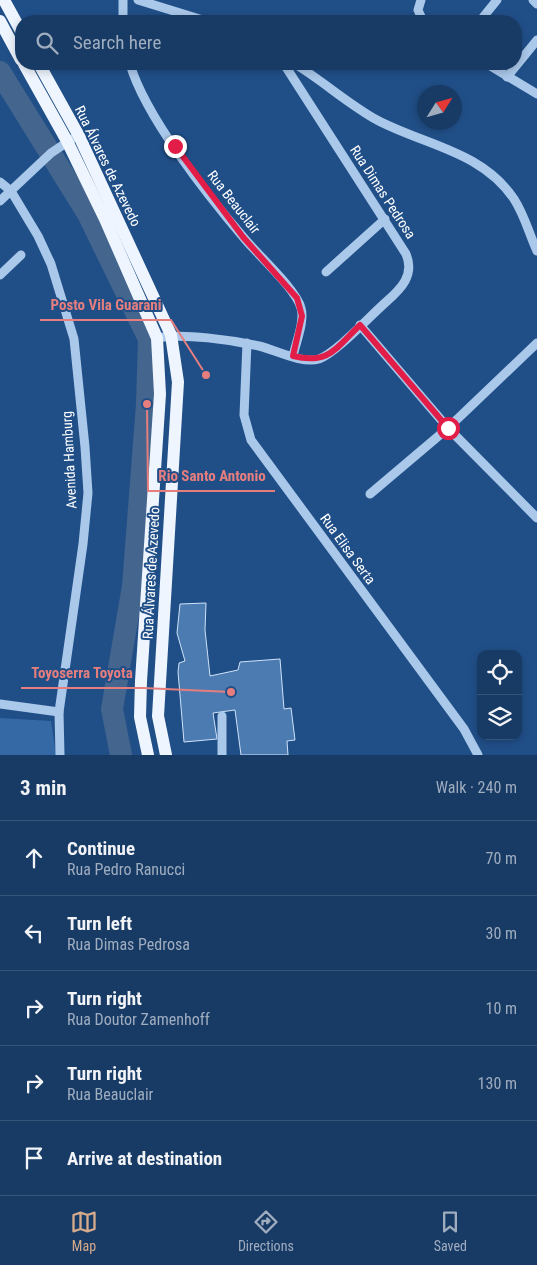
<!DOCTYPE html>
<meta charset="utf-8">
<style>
body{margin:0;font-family:"Roboto Condensed",sans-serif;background:#21426c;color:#f1f3f6}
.controls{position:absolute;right:15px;bottom:15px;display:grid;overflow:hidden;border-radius:10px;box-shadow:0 2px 8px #0003}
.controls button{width:45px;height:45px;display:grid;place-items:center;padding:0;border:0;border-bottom:1px solid #36557a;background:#183b66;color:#f1f3f6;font:25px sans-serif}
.compass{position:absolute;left:417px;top:85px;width:45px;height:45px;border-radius:50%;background:#183b66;box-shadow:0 2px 8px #0003;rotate:53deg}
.stop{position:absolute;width:15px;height:15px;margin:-11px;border:4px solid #e11d48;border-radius:50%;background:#fff}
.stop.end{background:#e11d48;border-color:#fff;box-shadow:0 1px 5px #0008}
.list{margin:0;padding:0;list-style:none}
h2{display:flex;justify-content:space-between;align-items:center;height:65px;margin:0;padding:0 20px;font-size:21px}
h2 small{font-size:16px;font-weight:400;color:#9fadbf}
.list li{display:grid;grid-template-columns:32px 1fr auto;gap:15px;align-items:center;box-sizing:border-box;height:75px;padding:0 20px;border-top:1px solid #36557a}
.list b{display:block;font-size:19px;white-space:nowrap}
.list p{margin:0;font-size:16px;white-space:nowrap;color:#9fadbf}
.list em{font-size:16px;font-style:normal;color:#9fadbf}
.icon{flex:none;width:28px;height:28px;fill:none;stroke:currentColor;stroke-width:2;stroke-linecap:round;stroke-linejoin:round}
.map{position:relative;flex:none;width:537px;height:755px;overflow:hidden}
.search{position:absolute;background:#183b66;box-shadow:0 2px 8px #0003;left:15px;right:15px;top:15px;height:55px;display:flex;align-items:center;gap:12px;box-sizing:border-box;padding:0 18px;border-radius:20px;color:#9fadbf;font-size:19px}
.sheet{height:440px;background:#183b66}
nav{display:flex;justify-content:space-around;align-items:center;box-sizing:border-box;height:70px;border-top:1px solid #36557a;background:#183b66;font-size:14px;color:#9fadbf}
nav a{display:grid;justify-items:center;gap:2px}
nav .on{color:#d6ab8b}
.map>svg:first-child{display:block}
.green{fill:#3469a5}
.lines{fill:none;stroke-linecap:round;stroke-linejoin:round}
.river{stroke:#43658e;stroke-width:22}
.building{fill:#4c7bb2;stroke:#cfe2f8}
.minor{stroke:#aac8ea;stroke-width:9}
.major{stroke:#eef5fe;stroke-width:12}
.route{stroke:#e11d48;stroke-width:6}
.labels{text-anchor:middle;stroke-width:4;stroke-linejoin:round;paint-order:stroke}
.street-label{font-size:14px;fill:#fff;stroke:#204f88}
.leader{fill:none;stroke:#e67e7e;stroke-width:2}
.callout-dot{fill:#e67e7e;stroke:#204f88;stroke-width:2}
.callout-label{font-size:15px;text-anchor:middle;font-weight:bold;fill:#e67e7e;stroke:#204f88;stroke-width:4;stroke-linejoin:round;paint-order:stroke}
</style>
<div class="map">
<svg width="537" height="755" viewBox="0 0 537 755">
<rect width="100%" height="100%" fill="#204f88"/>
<polygon class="green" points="0,718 51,721 56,755 0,755"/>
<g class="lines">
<polyline class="river" points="0,72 88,214 149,339 147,404 133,586 112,709 121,755"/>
</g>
<polygon class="building" points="206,603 205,630 210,676 238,670 240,662 280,659 284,709 291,708 295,740 287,741 288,755 241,755 235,710 213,713 217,739 184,742 178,672 179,663 185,661 177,633 180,604"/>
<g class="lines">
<g class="minor">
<polyline points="138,0 206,21"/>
<polyline points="421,0 418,10 423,21"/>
<polyline points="533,0 537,4"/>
<polyline points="123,21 123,0"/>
<polyline points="480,21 497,0"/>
<path d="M130,64C145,116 208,196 244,238C258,255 296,289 301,308C305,321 296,342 293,356"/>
<path d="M295,64C323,81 348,104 377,120C424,145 482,151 514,199C525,216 529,234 537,251"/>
<polyline points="487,64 537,94"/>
<polyline points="507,77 537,40"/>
<polyline points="0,182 11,191 38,236 51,264 74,339 85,447 88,493 83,544 59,712 60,755"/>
<polyline points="0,201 51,153 72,139"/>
<polyline points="326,272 385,219"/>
<polyline points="0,275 21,255"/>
<polyline points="360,325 448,428 537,518"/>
<path d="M157,338C183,333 232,340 259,346C276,350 301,364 319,359C336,353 370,316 386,302C401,289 415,275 406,254L284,64"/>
<polyline points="247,343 244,415 251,440 464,729 478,755"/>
<polyline points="370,494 448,428 537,343"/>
<polyline points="0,704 59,712"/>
<polyline points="222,716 222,755"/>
</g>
<g class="major">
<polyline points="4,0 21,31"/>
<polyline points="0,21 21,60"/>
<polyline points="24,64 67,141 105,219 157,338 160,394 141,681 140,717 148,755"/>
<polyline points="39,64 79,136 171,335 178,382 158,716 166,755"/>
</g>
</g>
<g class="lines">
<path class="route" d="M175,146L243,237L297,298L302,316L293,356C329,365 336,348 360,325L448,428"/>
</g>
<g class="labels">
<g class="street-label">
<text transform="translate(108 166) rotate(64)" y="5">Rua Álvares de Azevedo</text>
<text transform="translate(383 192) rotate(57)" y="5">Rua Dimas Pedrosa</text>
<text transform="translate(234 202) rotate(52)" y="5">Rua Beauclair</text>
<text transform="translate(69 460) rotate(-93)" y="5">Avenida Hamburg</text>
<text transform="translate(348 549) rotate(54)" y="5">Rua Elisa Serta</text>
<text transform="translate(151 573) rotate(-87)" y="5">Rua Álvares de Azevedo</text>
</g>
</g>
<path class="leader" d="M206 375L171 320H40M147 404L148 491H275M231 692L143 688H21"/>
<g class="callout-dot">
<circle cx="206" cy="375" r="5"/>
<circle cx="147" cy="404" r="5"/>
<circle cx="231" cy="692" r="5"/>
</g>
<g class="callout-label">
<text x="106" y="310">Posto Vila Guarani</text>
<text x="212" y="481">Rio Santo Antonio</text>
<text x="82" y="678">Toyoserra Toyota</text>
</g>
</svg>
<div class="controls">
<button><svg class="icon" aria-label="locate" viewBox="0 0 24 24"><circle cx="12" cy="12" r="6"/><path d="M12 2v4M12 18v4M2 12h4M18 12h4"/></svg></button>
<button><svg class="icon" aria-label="layers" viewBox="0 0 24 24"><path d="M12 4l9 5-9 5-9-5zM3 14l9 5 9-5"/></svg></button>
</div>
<svg class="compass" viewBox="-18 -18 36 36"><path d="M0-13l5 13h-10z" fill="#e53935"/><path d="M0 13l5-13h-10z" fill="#9fadbf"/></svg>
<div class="stop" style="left:448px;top:428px"></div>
<div class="stop end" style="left:175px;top:146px"></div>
<div class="search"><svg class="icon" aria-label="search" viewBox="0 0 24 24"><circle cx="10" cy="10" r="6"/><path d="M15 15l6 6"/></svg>Search here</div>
</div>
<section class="sheet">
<h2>3 min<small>Walk · 240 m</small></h2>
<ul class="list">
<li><svg class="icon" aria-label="ahead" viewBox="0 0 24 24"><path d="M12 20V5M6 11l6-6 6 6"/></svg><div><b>Continue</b><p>Rua Pedro Ranucci</p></div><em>70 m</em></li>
<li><svg class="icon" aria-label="left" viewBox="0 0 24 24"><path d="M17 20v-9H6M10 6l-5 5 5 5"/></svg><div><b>Turn left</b><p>Rua Dimas Pedrosa</p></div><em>30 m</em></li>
<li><svg class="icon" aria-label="right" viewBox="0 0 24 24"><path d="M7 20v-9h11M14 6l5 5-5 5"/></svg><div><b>Turn right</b><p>Rua Doutor Zamenhoff</p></div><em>10 m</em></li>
<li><svg class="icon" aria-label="right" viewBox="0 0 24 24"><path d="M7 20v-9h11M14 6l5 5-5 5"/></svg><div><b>Turn right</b><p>Rua Beauclair</p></div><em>130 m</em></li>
<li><svg class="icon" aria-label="arrive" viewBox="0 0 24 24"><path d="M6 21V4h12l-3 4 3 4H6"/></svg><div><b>Arrive at destination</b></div></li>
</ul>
</section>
<nav>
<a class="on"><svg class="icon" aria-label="map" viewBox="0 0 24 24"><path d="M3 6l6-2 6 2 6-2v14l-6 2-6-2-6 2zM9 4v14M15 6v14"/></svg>Map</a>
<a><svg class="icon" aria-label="directions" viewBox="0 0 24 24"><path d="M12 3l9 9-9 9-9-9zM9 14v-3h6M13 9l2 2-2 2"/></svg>Directions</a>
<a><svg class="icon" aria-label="saved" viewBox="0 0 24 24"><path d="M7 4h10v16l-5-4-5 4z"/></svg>Saved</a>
</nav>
